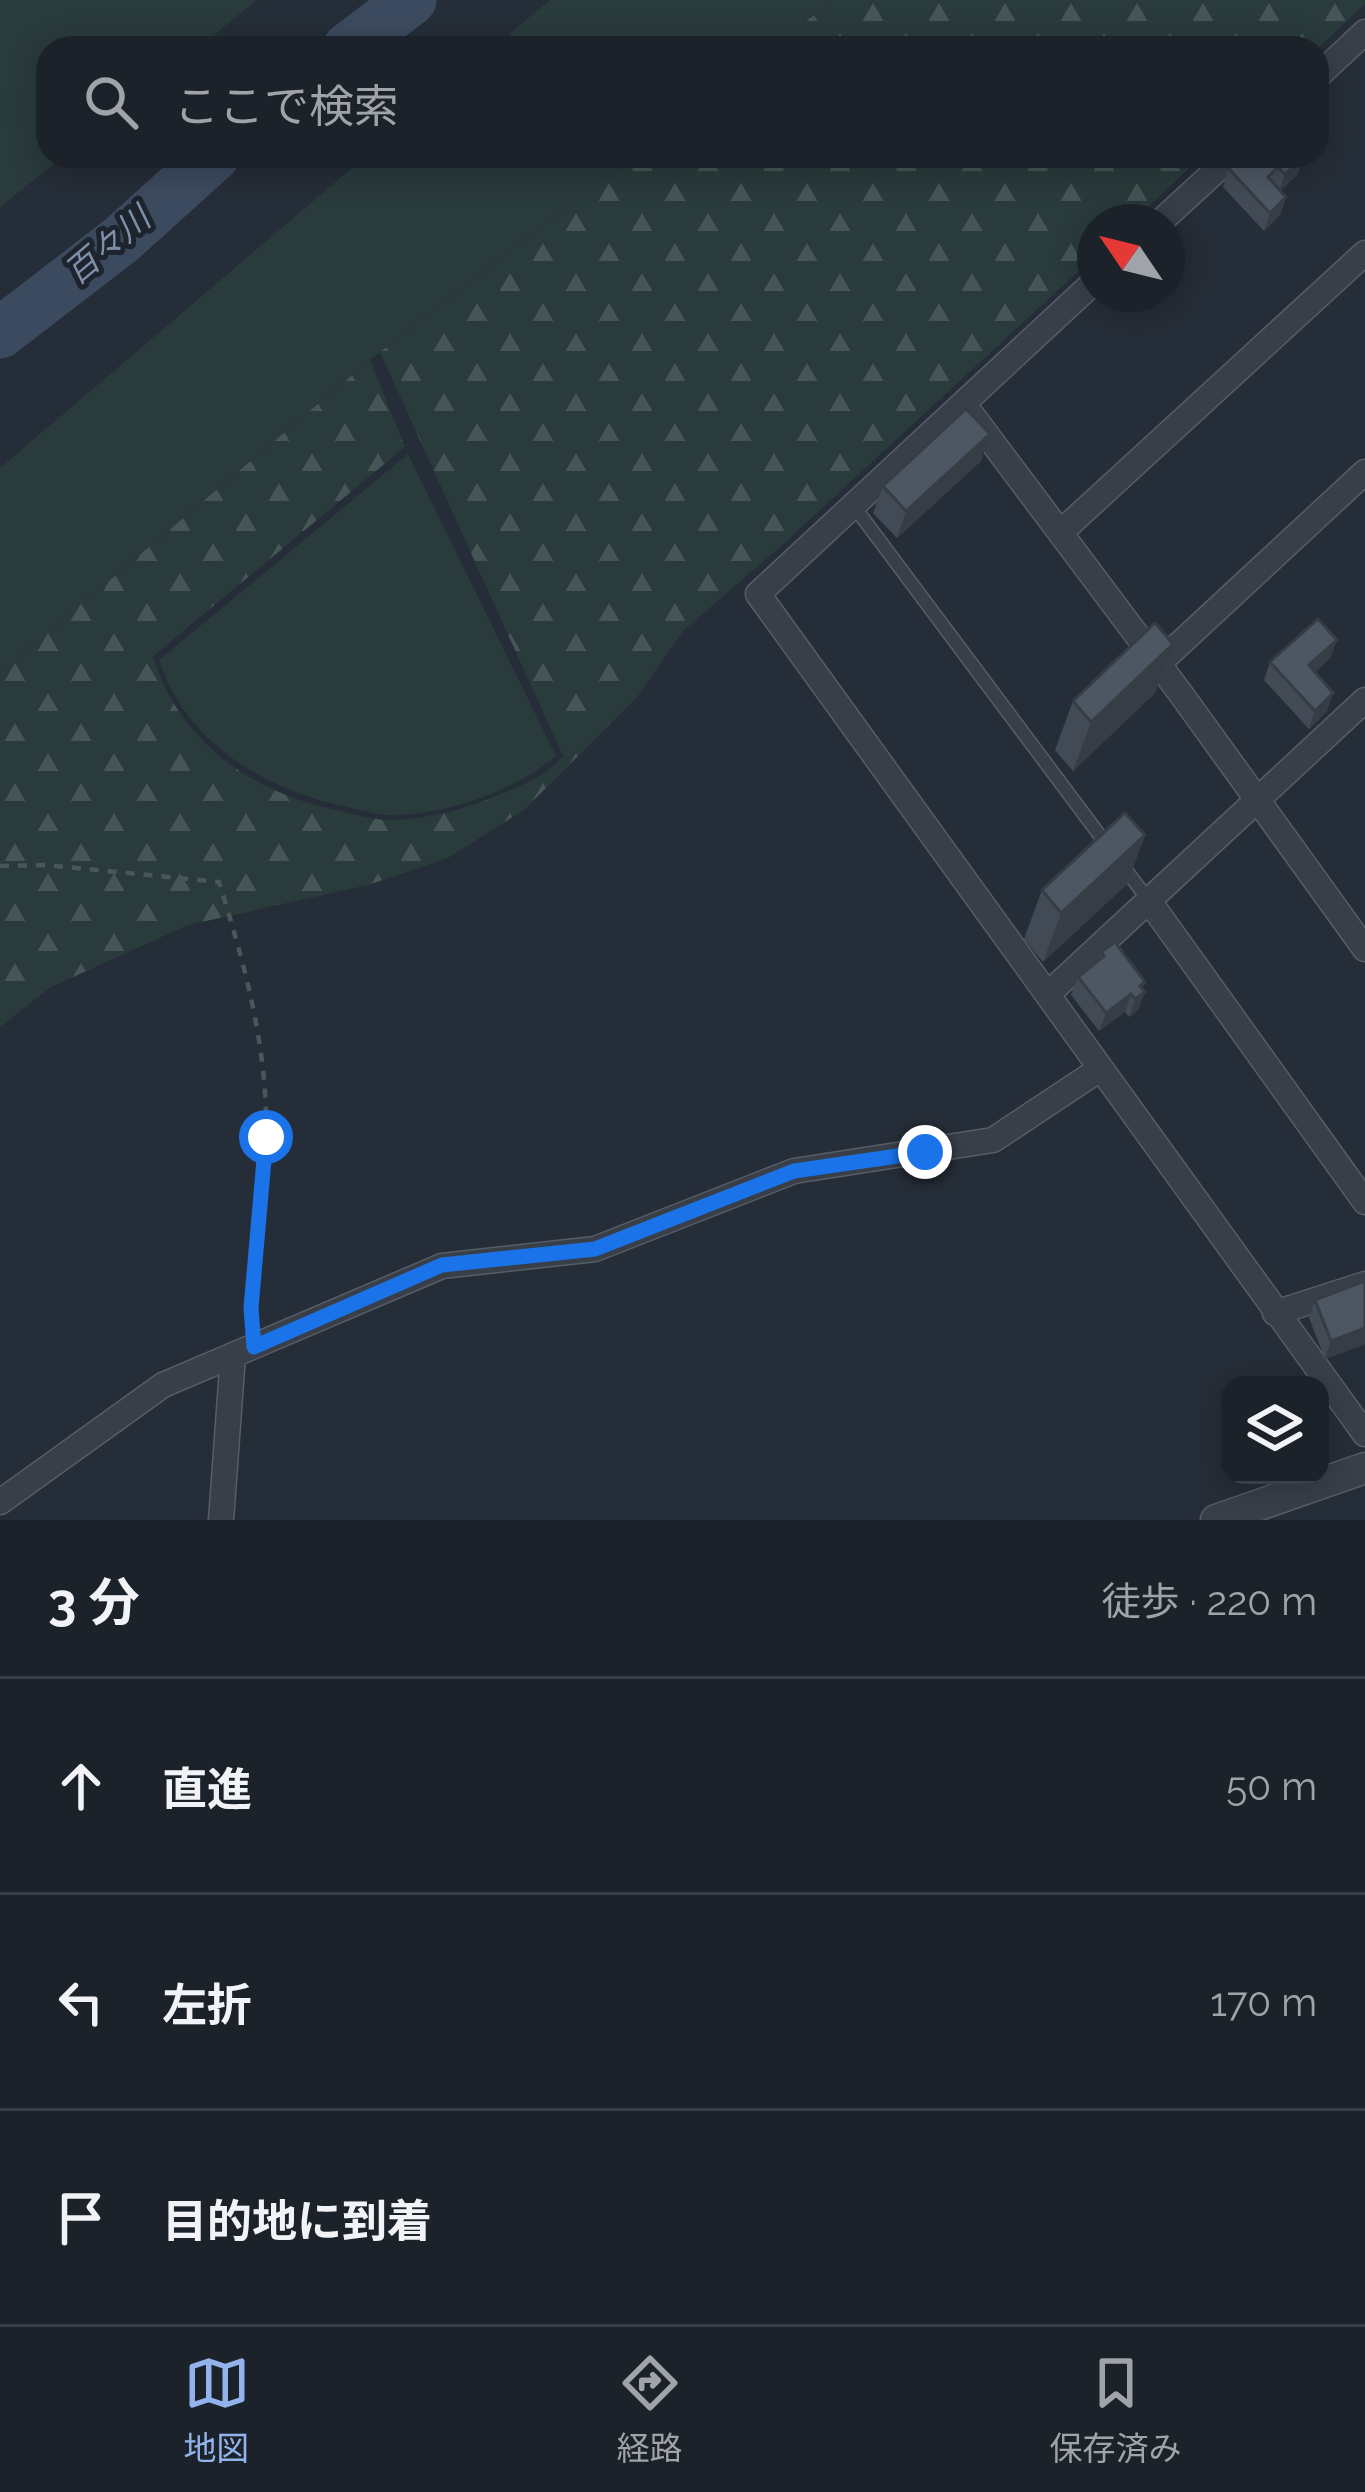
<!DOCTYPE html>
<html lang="ja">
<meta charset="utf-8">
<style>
body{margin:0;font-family:Raleway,"Noto Sans JP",sans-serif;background:#252a32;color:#f1f3f6}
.controls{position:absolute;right:36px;bottom:36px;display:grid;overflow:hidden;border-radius:24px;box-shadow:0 6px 30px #0003}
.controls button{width:108px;height:108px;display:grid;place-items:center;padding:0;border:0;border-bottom:3px solid #3a3f47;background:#1c222a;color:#f1f3f6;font:60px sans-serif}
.compass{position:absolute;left:1077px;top:204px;width:108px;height:108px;border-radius:50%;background:#1c222a;box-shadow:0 6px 30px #0003;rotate:305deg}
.stop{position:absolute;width:36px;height:36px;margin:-27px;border:9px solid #1a73e8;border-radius:50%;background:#fff}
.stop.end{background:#1a73e8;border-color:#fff;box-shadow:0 3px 12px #0008}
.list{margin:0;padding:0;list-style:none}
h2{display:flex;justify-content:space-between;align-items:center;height:156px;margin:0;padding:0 48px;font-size:51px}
h2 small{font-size:39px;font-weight:400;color:#a0a4a8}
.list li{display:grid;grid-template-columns:78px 1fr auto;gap:36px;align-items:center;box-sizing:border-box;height:216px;padding:0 48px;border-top:3px solid #3a3f47}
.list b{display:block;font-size:45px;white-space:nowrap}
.list em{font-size:39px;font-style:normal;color:#a0a4a8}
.icon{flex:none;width:66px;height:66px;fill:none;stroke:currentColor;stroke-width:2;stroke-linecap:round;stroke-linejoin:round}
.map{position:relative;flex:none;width:1365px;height:1520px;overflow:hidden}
.search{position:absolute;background:#1c222a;box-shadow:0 6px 30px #0003;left:36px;right:36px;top:36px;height:132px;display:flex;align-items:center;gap:30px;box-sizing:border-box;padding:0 42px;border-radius:36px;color:#a0a4a8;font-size:45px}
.sheet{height:804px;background:#1c222a}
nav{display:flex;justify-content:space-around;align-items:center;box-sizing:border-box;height:168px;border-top:3px solid #3a3f47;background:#1c222a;font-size:33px;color:#a0a4a8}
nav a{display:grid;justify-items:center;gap:6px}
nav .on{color:#92b3eb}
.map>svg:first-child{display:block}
.grass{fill:#2a3b3b}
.forest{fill:url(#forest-firs)}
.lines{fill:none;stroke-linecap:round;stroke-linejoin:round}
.river{stroke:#3c4a5f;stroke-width:51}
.service-casing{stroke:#565d66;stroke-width:15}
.minor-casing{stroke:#565d66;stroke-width:27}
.tertiary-casing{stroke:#565d66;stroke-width:33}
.path{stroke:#48585a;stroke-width:4.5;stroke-dasharray:9 9;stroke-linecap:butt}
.service{stroke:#383f49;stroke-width:12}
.minor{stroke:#383f49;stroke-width:24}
.tertiary{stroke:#383f49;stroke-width:30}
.wall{fill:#424b55}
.shaded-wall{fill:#363d45}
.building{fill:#4d5763;stroke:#363d45;stroke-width:3}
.route{stroke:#1a73e8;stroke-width:15}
.labels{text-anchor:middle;stroke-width:10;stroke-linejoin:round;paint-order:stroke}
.water-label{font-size:33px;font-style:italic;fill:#7e90a9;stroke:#1d242d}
</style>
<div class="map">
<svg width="1365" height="1520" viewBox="0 0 1365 1520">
<defs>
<pattern id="forest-firs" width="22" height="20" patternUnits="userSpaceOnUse" patternTransform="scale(3)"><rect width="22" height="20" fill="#2a3b3b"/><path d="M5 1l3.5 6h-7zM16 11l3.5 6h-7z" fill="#465556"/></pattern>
</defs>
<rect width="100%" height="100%" fill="#252d38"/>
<g class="grass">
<polygon points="0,0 257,0 198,48 48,48 48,156 64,156 0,207"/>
<polygon points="550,0 833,0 772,48 493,48"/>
<polygon points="366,156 633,156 370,360 0,673 0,468"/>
<path d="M408,454L556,756C516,791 447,814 393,815C378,816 361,810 347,807C266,791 185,742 159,660Z"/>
</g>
<g class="forest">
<polygon points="833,0 1365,0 1365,4 1317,49 772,48"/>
<path d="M633,156H1202L1132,222H1095V256L781,546L683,631L638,696L524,810L448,858L368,885L188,925L51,987L0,1027V673L370,360L405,447L153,656C179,743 254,794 340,811C358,815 377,821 395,820C433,818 466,809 501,794C526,784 545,776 563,756L380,352Z"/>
</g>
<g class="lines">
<g class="river">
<polyline points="348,48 411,0"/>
<polyline points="0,333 122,239 214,156"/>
</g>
<defs>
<g id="service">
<polyline points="853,505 1107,845"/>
<polyline points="1123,866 1149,901"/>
</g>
<g id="minor">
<polyline points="1317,77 1365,32"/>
<polyline points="1160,222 1232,156"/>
<polyline points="1095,281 758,594 1365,1434"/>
<polyline points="972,415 1181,694 1365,949"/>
<polyline points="1061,532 1365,253"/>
<polyline points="1158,664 1365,472"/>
<polyline points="1149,901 1365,1202"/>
<polyline points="1048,994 1365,700"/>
<polyline points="1275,1313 1365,1284"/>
<polyline points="0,1502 163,1385 442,1266 595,1249 794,1171 993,1140 1100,1069"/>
<polyline points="221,1520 233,1355"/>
</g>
<polyline id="tertiary" points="1216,1520 1365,1468"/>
</defs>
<use href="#service" class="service-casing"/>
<use href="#minor" class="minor-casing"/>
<use href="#tertiary" class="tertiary-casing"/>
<path class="path" d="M0,866L46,865L219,882C245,965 268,1049 266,1137C266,1198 247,1260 252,1322"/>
<use href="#service" class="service"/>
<use href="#minor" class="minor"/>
<use href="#tertiary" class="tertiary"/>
</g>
<g class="wall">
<polygon points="1232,156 1303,156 1297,175 1280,191 1286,197 1280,215 1264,231 1223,187"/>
<polygon points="981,461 897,538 873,513 883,486"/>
<polygon points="1337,640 1330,658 1315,672 1333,693 1327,711 1309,729 1264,680 1270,662"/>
<polygon points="1155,693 1073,771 1055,750 1073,701"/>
<polygon points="1145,835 1127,884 1043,962 1024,939 1042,890"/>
<polygon points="1101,952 1143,989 1138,1010 1129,1017 1125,1012 1099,1031 1071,995 1078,977 1098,961"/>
<polygon points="1365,1281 1365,1344 1325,1359 1309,1318 1315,1300"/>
</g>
<g class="shaded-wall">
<polygon points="1304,157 1297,175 1279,192 1285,174"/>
<polygon points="1286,197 1280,215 1264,231 1270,213"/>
<polygon points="990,434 981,461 897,538 906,511"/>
<polygon points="1337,640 1330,658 1302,683 1309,665"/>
<polygon points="1173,644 1155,693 1073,771 1091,722"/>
<polygon points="1333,693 1327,711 1309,729 1315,711"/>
<polygon points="1145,835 1127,884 1043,962 1061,913"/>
<polygon points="1145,982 1140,996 1145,992 1138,1010 1129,1017 1140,986"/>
<polygon points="1131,994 1125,1012 1099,1031 1106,1013"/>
<polygon points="1365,1328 1365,1344 1325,1359 1331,1341"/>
</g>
<g class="building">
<polygon points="1233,156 1303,156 1304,157 1285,174 1278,167 1268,177 1286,197 1270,213 1229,169 1237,161"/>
<polygon points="966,409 990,434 906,511 883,486"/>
<polygon points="1318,619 1337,640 1309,665 1333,693 1315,711 1270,662"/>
<polygon points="1155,623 1173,644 1091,722 1073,701"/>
<polygon points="1125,813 1145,835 1061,913 1042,890"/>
<polygon points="1115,942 1145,982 1140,986 1145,992 1135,999 1131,994 1106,1013 1078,977 1104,956 1101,952"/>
<polygon points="1365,1281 1365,1328 1331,1341 1315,1300"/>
</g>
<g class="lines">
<polyline class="route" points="266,1137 251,1308 254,1347 442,1265 595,1249 794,1171 925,1152"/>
</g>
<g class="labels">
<g class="water-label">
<text transform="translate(107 245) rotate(-40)" y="12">百々川</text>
</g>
</g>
</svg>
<div class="controls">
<button><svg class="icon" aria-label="layers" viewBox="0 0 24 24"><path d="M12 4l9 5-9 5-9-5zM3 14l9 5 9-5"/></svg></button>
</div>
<svg class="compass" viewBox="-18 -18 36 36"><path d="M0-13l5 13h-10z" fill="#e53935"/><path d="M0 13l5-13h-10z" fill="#a0a4a8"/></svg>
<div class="stop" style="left:266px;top:1137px"></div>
<div class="stop end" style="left:925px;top:1152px"></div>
<div class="search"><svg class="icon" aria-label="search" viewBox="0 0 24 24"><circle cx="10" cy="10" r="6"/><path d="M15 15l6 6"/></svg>ここで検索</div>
</div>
<section class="sheet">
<h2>3 分<small>徒歩 · 220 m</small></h2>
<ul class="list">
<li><svg class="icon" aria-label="ahead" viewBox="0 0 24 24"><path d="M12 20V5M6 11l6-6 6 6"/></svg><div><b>直進</b></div><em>50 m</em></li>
<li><svg class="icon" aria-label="left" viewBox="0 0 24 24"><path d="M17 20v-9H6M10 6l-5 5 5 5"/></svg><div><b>左折</b></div><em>170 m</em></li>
<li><svg class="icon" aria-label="arrive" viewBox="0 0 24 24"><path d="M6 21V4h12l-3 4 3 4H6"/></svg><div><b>目的地に到着</b></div></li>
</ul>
</section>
<nav>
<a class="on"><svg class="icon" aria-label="map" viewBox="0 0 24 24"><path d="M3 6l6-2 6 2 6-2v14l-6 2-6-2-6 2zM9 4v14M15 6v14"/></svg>地図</a>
<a><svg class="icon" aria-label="directions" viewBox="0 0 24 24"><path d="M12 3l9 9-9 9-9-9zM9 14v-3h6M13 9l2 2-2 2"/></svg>経路</a>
<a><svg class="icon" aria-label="saved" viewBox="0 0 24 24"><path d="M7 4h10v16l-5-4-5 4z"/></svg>保存済み</a>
</nav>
